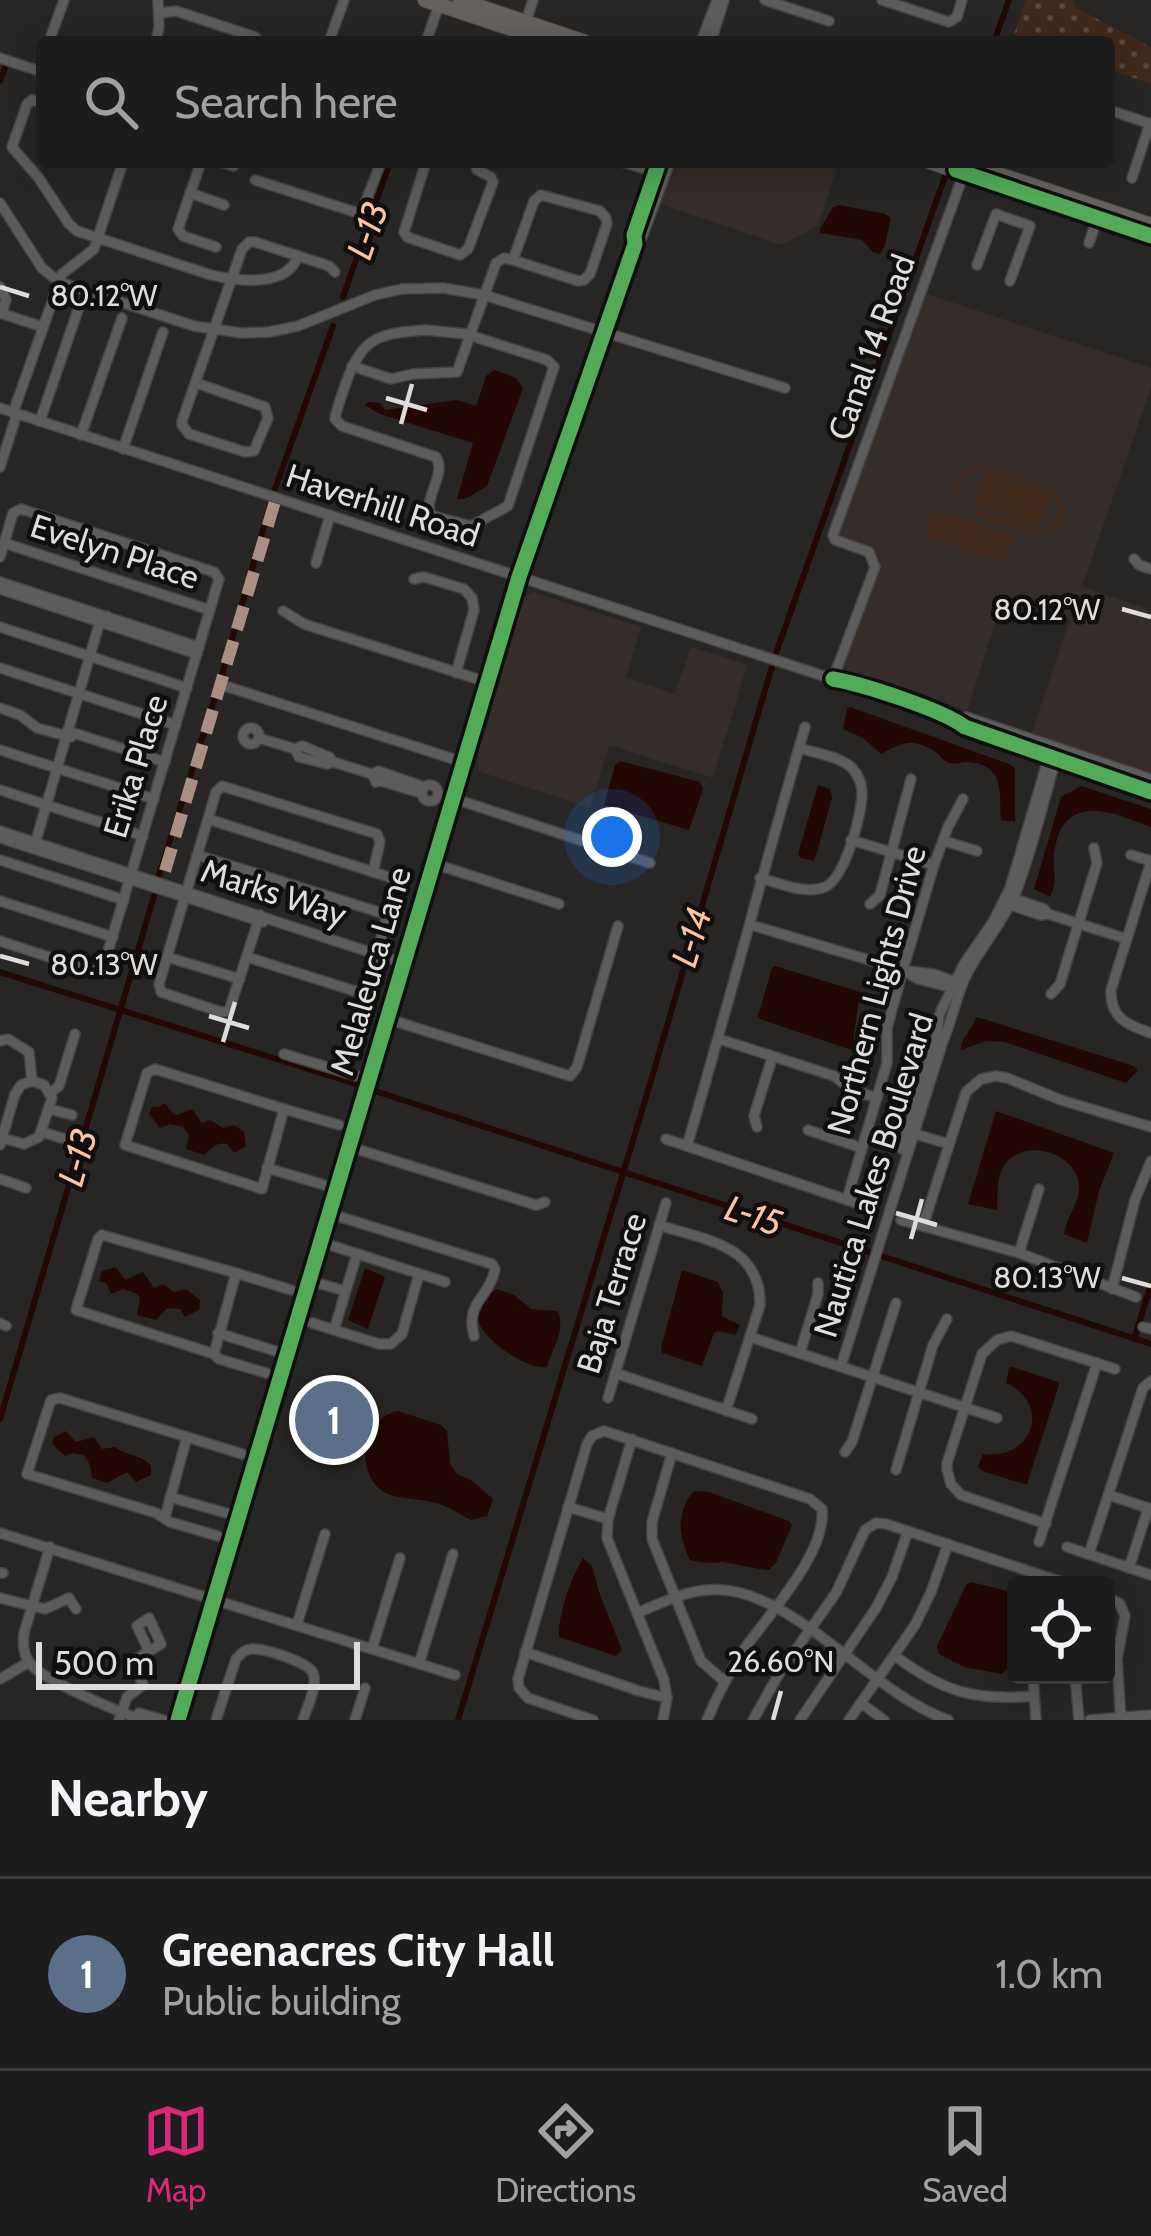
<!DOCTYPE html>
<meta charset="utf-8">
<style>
body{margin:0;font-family:Cabin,sans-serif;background:#2a2929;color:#f1f3f6}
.controls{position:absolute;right:36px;bottom:36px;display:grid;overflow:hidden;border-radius:12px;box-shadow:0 6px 30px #0003}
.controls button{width:108px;height:108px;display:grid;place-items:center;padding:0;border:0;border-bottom:3px solid #3b3a3b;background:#1d1c1c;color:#f1f3f6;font:60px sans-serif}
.scale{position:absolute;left:36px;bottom:30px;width:324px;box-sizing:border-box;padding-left:12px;border:6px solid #dfdddb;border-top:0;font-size:33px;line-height:42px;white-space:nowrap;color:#dfdddb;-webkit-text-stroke:9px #100f0e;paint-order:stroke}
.you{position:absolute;left:612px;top:837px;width:42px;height:42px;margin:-30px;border:9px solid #fff;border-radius:50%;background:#1a73e8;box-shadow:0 0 0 18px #1a73e833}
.badge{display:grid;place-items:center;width:78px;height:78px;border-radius:50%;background:#db2777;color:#fff;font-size:39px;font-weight:700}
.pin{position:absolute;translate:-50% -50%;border:6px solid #fff;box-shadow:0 3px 12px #0006}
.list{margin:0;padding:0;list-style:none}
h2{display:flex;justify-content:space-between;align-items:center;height:156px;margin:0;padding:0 48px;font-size:51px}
h2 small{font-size:39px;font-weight:400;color:#a0a1a3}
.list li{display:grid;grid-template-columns:78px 1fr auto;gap:36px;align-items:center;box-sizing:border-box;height:192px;padding:0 48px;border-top:3px solid #3b3a3b}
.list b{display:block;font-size:45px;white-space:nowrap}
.list p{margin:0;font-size:39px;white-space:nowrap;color:#a0a1a3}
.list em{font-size:39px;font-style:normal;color:#a0a1a3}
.icon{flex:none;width:66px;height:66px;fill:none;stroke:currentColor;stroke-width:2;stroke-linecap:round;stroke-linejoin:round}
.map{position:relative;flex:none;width:1151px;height:1720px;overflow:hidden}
.search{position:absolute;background:#1d1c1c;box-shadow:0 6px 30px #0003;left:36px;right:36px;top:36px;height:132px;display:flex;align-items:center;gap:30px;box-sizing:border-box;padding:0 42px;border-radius:12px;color:#a0a1a3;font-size:45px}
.sheet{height:348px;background:#1d1c1c}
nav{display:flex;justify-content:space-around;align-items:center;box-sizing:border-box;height:168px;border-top:3px solid #3b3a3b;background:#1d1c1c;font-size:33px;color:#a0a1a3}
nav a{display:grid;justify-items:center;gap:6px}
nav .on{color:#db2777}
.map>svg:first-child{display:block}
.built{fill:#342d2a}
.grass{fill:url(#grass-dots)}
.garden{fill:#40291b;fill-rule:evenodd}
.water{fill:#220703}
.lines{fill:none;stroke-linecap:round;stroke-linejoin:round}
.canal{stroke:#220703;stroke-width:6}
.minor-casing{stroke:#454443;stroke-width:12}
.major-casing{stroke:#454443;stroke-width:16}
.minor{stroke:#5d5c5c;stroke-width:9}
.major{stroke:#67615d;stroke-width:14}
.quiet{stroke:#ac8f84;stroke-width:12;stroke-dasharray:24 12;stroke-linecap:butt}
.cycleway-casing{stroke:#100f0e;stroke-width:22}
.cycleway{stroke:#51ab58;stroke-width:15}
.ticks{fill:none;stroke:#dfdddb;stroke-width:4.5}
.labels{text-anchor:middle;stroke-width:9;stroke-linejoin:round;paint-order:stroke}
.street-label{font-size:33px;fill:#dfdddb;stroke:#100f0e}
.water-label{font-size:36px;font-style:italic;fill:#ffc2a1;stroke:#100f0e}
.ticks-label{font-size:30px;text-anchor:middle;fill:#dfdddb;stroke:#100f0e;stroke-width:9;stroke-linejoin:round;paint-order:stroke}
</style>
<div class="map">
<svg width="1151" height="1720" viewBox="0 0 1151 1720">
<defs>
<pattern id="grass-dots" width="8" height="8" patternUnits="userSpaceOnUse" patternTransform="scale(3)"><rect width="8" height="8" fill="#40291b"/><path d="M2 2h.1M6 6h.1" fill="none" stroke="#5b483c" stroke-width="1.8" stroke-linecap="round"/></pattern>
</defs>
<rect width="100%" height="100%" fill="#272625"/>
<g class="built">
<polygon points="676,162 839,162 818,226 781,245 661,204"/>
<polygon points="921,292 1151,368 1151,387 1082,587 1151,610 1151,775 1031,735 1070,619 1003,598 967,711 839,670 878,556 835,538"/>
<polygon points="533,592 641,627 626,677 675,694 691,647 747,665 713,778 609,745 590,808 478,771 479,757 476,750 503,659 508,650 524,597"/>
</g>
<polygon class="grass" points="1026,0 1073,0 1075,7 1151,47 1151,84 1109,69 1109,42 1028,42 1014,34"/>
<g class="garden">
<path d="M982,465L1055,490C1062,498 1068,505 1064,516C1055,552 968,517 955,497V482L964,469ZM974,469H981L1051,493L1060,507L1055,524L1038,530L968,507L960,497L959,483L963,477Z"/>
<polygon points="986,473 1050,496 1038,528 975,505"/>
<polygon points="932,511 1014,535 1004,563 924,536"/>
</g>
<g class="water">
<polygon points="840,205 885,214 891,218 885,245 880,254 873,252 862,240 820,233 820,229 833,207"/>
<polygon points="494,370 516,378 523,388 487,486 465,499 457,499 473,443 380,414 365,405 369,402 380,403 385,410 457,400 476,406 486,376"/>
<path d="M850,707L1009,764L1015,768V822L1001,820C999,794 1006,765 968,762C962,762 955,765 949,763C943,761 939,754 934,751C911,736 900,744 881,754L863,738L843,729L847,709Z"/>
<polygon points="620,761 700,782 703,789 689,830 604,805 615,765"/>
<polygon points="818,785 830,789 832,798 816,855 814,861 801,858 798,854"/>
<path d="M1081,786L1151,809V827C1123,817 1081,795 1061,829C1057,837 1054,849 1054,858C1054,874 1057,882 1050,897L1034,889L1061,797Z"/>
<polygon points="775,966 860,992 852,1050 760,1019 758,1016 772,968"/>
<polygon points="977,1017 1134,1066 1138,1070 1126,1083 1005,1042 986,1041 961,1050 961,1044"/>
<path d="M165,1103L173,1114L177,1115L192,1109L202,1123L210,1120L223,1128L234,1125L244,1132L246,1146L234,1153L227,1144C216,1142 212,1148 204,1155L186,1149L189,1136L183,1127L170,1124L160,1128L149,1114L152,1107H158Z"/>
<path d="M996,1111L1114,1153L1099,1191L1087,1243L1064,1234C1066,1218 1079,1204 1079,1188C1079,1150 1016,1134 1001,1172C996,1183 998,1198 997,1210L968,1204Z"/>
<polygon points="116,1267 125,1280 143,1272 154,1288 163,1284 174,1292 186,1289 200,1300 199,1310 185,1317 180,1309 167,1308 156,1320 137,1315 140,1298 137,1294 123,1289 111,1294 106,1283 99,1281 102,1271"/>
<polygon points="365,1268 385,1277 368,1329 348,1320"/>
<polygon points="682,1270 718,1282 723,1292 722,1316 740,1325 735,1335 718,1331 714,1333 702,1366 662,1353 661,1348"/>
<path d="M497,1289L514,1295L531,1309L557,1311C567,1327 552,1350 547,1367C526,1370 472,1335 477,1310C479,1300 489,1294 497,1289Z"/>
<path d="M1012,1367L1058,1382L1059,1385L1027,1484H1024L982,1471L978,1467L983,1454C1036,1460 1050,1402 1006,1383L1009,1368Z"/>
<path d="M398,1411L441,1425L447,1431L450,1464L457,1474L471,1480L493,1499L487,1516L471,1520C459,1514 448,1506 436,1503C421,1499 402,1499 388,1494C369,1486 362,1462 367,1444C372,1426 380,1415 398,1411Z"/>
<path d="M66,1431L76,1442L94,1437L102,1449L115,1447C127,1457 141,1453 151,1466V1475L136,1482L127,1472L107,1483L92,1478L90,1465L84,1455L72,1453L65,1456L52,1444L54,1437Z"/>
<path d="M694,1491L709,1492L789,1521L792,1525L776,1563L769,1570H765L723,1562L706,1563L690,1560C679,1537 675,1512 694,1491Z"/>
<path d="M583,1558L592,1566L600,1595L622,1650L616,1656L559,1637C558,1613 571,1579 583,1558Z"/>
<polygon points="971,1582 1008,1591 1013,1598 1008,1668 1002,1674 964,1667 939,1654 937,1646 966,1585"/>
</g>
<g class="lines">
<g class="canal">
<polyline points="994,42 1009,0"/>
<polyline points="0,81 5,67"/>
<polyline points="343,297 390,162"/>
<polyline points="275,489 333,326"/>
<polyline points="159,875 219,685 270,505"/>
<polyline points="0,972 359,1085"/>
<polyline points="375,1091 1151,1344"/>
<polyline points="1134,1339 1151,1285"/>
<polyline points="0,1419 154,896"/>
<polyline points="458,1720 650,1084 775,656 948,168"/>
</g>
<defs>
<g id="minor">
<polyline points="765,0 829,21"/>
<polyline points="882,0 949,22 957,17 962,0"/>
<polyline points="159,13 176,11 255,37 260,42"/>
<polyline points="52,42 51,36 64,0"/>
<polyline points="156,42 159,27 158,0"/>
<polyline points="329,42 344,0"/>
<polyline points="426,42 440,2"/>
<polyline points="519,42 533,0"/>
<polyline points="701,42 717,0"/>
<polyline points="711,42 724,0"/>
<polyline points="0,58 42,72"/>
<path d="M42,102L32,100L27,104L12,147L38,177L69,224L77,231L211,275C238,281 287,288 298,256"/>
<polyline points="1109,110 1151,124"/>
<polyline points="201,162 178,229 183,236 216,247"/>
<polyline points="220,162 234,166"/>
<polyline points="426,162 404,232 407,237 460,255 468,249 493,182 491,177 477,170 475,162"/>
<polyline points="622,162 655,172"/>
<polyline points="1132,178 1150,123"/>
<polyline points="255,180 361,214 381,162"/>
<polyline points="190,193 224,205"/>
<polyline points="0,203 42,268 59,282 194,326 241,333 269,332 298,326 375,295 402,289 443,288 484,295 785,388"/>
<polyline points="1089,243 1097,219"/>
<polyline points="635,244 641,240 670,162"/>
<polyline points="977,265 996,214 1030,226 1010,281"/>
<polyline points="0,287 6,300 2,313"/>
<polyline points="0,313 43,327"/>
<path d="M426,330L466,334L547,360L554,367L508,506L471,526L433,516L429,511C427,493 446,473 436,457L342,426L335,419C337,407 342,395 346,383C362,337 379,333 426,330Z"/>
<polyline points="352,366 391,379 413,374 457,372 496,263 504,258 513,260 578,281 584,280 590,274 607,224 606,218 600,211 541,195 534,201 513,260"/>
<polyline points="196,383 265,407 268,418 254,451 245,452 189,434 182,425 182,421 242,249 249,242 255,242 329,266 335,272"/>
<polyline points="0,408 833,679 854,684 955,719 965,727 1151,792"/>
<polyline points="13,413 62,274 94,249 123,162"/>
<polyline points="40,421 80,304"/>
<polyline points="81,435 122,318"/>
<polyline points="123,449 163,332"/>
<polyline points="0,467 17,414"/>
<polyline points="4,543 210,610"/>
<polyline points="0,557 13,513 21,509 214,572 219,579 103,968 95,972 0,941"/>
<polyline points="1134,559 1139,565 1151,569"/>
<polyline points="316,563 330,515"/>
<polyline points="414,579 424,577 464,589 472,598 474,610 456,673"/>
<polyline points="0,582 199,647"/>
<polyline points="0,589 197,654"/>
<polyline points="283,611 304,624 487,682"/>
<polyline points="0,627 187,688"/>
<polyline points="0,668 176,725"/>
<polyline points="833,679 875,567 869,552 835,540 833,535 964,173"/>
<polyline points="222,685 463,762"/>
<polyline points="0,708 20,715 37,728 71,737"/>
<polyline points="957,719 966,717 1151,779"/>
<circle cx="251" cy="736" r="8"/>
<polyline points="67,731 165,762"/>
<polyline points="259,738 295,749 302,746 329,757 333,762 372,774 376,782 381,781 421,793"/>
<polyline points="295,749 299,757 327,764 333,762"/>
<polyline points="0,750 154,799"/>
<polyline points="372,774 378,771 424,787"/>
<circle cx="430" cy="793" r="8"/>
<polyline points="0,790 143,836"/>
<polyline points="452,798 650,863"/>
<polyline points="208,819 392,878 396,882 376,958 364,990 358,992 247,957"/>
<polyline points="0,831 403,963"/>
<polyline points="0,838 263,922"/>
<polyline points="851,840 934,865"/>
<polyline points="944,841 977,851"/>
<polyline points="35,844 100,621 107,616"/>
<polyline points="197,855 388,915"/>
<polyline points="1131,855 1151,861"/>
<polyline points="0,860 124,900"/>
<path d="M1151,861L1111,990C1110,1018 1127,1025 1151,1033"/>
<polyline points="432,863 559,904"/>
<path d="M760,878C779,883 806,895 825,887C845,878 862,815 862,793C862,784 858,775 852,768C839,756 815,753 799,748"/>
<polyline points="1009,897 1044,909 1048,914 1127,939"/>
<polyline points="0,901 113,937"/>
<polyline points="870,904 880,895 911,779"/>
<polyline points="1007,904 1041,915 1048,914"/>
<polyline points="260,915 229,1011 221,1012 161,992 159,984 216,792 222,786 377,834 380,842 373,872"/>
<polyline points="751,925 903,970 918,979 957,989"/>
<polyline points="167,957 240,979"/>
<polyline points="908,971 933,974 962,984"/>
<polyline points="1051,994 1060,984 1097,863 1094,848"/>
<polyline points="941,1011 964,964 993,922 1010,888 1052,746"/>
<polyline points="388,1019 570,1076 577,1067 618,926"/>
<polyline points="719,1039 834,1076 852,1090 877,1098"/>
<polyline points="0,1041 8,1039 29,1052 32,1081"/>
<polyline points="284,1054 370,1080"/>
<polygon points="155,1069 284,1109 262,1189 125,1145 147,1073"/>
<polyline points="50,1093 59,1086 75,1034"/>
<polyline points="49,1109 72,1115"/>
<polyline points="284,1109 339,1125"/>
<polyline points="757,1127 754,1116 772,1058"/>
<polyline points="808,1130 862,1148"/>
<polyline points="42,1132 65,1139"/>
<polyline points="908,1132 949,1144"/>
<polyline points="666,1139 868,1207"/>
<polyline points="0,1145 15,1094 21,1085 32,1081 44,1085 52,1098 39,1137 24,1144 2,1138"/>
<path d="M687,1146C728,1007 764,867 805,727"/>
<polyline points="350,1147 536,1205 545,1202"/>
<polyline points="902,1149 937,1036 939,1016"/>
<polyline points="267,1168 338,1189"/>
<polyline points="0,1179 26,1188"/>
<polyline points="847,1199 887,1063 887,1028 903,970 934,865 948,827 963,799"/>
<path d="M331,1214L492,1264L495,1269C489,1299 465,1301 474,1336"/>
<polyline points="901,1220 1019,1253 1136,1297"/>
<path d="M659,1225C705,1240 761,1245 760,1305L726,1411"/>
<polyline points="923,1226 966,1092 981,1079 996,1076 1007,1078 1061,1100 1151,1127"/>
<polygon points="102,1235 236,1273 214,1354 76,1310 98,1239"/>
<polyline points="333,1246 445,1282"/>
<polyline points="1019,1253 1039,1189"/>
<polyline points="236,1273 291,1290"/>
<polyline points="311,1281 345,1291"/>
<polyline points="1112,1289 1135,1200 1151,1161"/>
<polyline points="0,1323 6,1326"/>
<polyline points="312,1323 379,1344 391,1344 402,1334 419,1274"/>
<polyline points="1143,1327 1151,1329"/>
<polyline points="334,1330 357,1254"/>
<polyline points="218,1333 288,1355"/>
<polyline points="750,1337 997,1418"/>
<polyline points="800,1353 818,1294 818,1283"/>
<polyline points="214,1354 219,1359 266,1373"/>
<path d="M839,1366L842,1363L943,1041C953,1018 956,994 968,972C983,944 1004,921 1016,892C1034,845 1045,795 1059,748"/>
<polyline points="615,1373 752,1419"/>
<polyline points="608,1398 666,1203"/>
<polyline points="187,1437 242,1454"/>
<polyline points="632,1439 608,1519 607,1538 664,1680 667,1698 663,1720"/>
<polyline points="845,1452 852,1442 896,1303"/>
<polyline points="672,1453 652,1522 652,1539 701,1661 725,1682"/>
<polyline points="896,1470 933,1345 947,1319"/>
<polyline points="1109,1495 1151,1509"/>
<polyline points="170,1497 240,1517"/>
<polyline points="568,1507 608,1519"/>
<polyline points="165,1517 187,1437 60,1398 51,1400 27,1474 156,1513 170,1522 218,1536"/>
<polyline points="1046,1524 961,1495 951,1484 947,1470 947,1463 982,1354 997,1340 1011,1336 1115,1369"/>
<polyline points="0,1533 455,1675"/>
<polyline points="1039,1542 1097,1363"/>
<path d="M50,1547L24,1633C23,1644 23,1653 29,1662C40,1680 120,1712 142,1720"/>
<polyline points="1067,1547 1151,1575"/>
<polyline points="1089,1554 1143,1388 1151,1381"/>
<polyline points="1129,1568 1148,1509"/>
<polyline points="0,1573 3,1573"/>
<polyline points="1106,1596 1120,1604 1125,1616 1117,1659 1121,1720"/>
<polyline points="0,1598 45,1609 69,1598 76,1609"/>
<path d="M637,1613C659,1604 682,1592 707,1590C788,1582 869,1693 948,1720"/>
<polyline points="297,1624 325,1534"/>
<polyline points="372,1649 400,1558"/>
<polyline points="525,1652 639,1691 667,1698"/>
<path d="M895,1656C944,1692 973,1701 1034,1696"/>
<polyline points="419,1664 453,1554"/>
<polyline points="1033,1675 1036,1720"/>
<polyline points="1075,1675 1079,1720"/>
<polyline points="0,1679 29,1662"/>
<polyline points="861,1703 884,1720"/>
<polyline points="139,1713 163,1720"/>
<polyline points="119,1720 127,1697 143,1685 133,1661 161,1644 149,1618 137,1626 149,1651"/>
<polyline points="178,1720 519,577 635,244 634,235 659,162"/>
<path d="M216,1720L236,1659C242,1653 243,1650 252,1649C264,1648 308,1662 313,1673C318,1686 307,1707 303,1720"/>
<polyline points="355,1720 365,1688"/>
<path d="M593,1720L528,1698L519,1688L518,1679L587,1444L592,1436L604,1431L810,1499L822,1509C827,1553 767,1616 743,1651C729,1673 717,1696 707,1720"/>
<polyline points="753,1720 780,1672 836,1593 865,1530 876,1523 886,1524 1071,1585"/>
<polyline points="800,1720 876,1608 892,1577 908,1531"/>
<polyline points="849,1720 915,1625 931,1592 948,1544"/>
<polyline points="1090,1720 1151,1715"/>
</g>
<g id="major">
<polyline points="425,0 551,42"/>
<polyline points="460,0 585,42"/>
<polyline points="930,162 1151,236"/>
<polyline points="968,164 1151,225"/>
</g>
</defs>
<use href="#minor" class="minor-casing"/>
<use href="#major" class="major-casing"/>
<use href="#minor" class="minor"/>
<use href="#major" class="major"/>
<polyline class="quiet" points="165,871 276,498"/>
<defs>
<g id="cycleway">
<polyline points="956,170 1151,236"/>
<path d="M833,679C862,684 943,710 965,727L1151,792"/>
<polyline points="178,1720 519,577 635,244 634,235 659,162"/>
</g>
</defs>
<use href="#cycleway" class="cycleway-casing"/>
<use href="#cycleway" class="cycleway"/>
</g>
<path class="ticks" d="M0,287L29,296M386,398L427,410M401,424L412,384M1122,609L1151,617M0,956L29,964M209,1016L249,1028M223,1042L235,1002M896,1213L937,1225M911,1239L922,1199M1122,1278L1151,1286M773,1720L781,1691"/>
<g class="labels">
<g class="street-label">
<text transform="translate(871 347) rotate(-70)" y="12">Canal 14 Road</text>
<text transform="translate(383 505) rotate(18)" y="12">Haverhill Road</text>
<text transform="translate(115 551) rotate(18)" y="12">Evelyn Place</text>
<text transform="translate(135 766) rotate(-73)" y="12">Erika Place</text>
<text transform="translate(274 892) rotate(18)" y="12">Marks Way</text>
<text transform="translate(370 971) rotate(-74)" y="12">Melaleuca Lane</text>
<text transform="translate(876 990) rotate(-75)" y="12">Northern Lights Drive</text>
<text transform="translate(873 1175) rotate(-73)" y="12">Nautica Lakes Boulevard</text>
<text transform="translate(611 1293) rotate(-73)" y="12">Baja Terrace</text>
</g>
<g class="water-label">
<text transform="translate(367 230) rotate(-71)" y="13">L-13</text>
<text transform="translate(691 937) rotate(-73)" y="13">L-14</text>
<text transform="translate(77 1157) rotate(-74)" y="13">L-13</text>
<text transform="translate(754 1215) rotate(18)" y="13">L-15</text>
</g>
</g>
<g class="ticks-label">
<text x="104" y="306">80.12°W</text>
<text x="1047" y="620">80.12°W</text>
<text x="104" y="975">80.13°W</text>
<text x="1047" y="1288">80.13°W</text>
<text x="781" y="1672">26.60°N</text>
</g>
</svg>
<div class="controls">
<button><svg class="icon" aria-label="locate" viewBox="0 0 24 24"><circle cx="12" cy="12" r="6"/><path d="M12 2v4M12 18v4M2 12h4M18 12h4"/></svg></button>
</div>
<div class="scale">500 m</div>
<div class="you"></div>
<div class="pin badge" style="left:334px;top:1420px;background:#5c6f8a">1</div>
<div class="search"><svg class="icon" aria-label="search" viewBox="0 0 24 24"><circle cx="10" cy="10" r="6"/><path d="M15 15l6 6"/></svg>Search here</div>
</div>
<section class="sheet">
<h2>Nearby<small></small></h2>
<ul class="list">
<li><span class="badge" style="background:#5c6f8a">1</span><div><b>Greenacres City Hall</b><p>Public building</p></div><em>1.0 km</em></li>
</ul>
</section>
<nav>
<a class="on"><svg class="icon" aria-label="map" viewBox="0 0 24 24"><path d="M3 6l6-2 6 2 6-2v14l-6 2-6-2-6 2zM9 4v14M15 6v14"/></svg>Map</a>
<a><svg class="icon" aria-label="directions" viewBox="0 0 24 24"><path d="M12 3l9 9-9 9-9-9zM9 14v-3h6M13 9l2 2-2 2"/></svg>Directions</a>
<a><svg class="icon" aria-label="saved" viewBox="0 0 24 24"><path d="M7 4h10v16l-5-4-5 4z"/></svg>Saved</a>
</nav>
